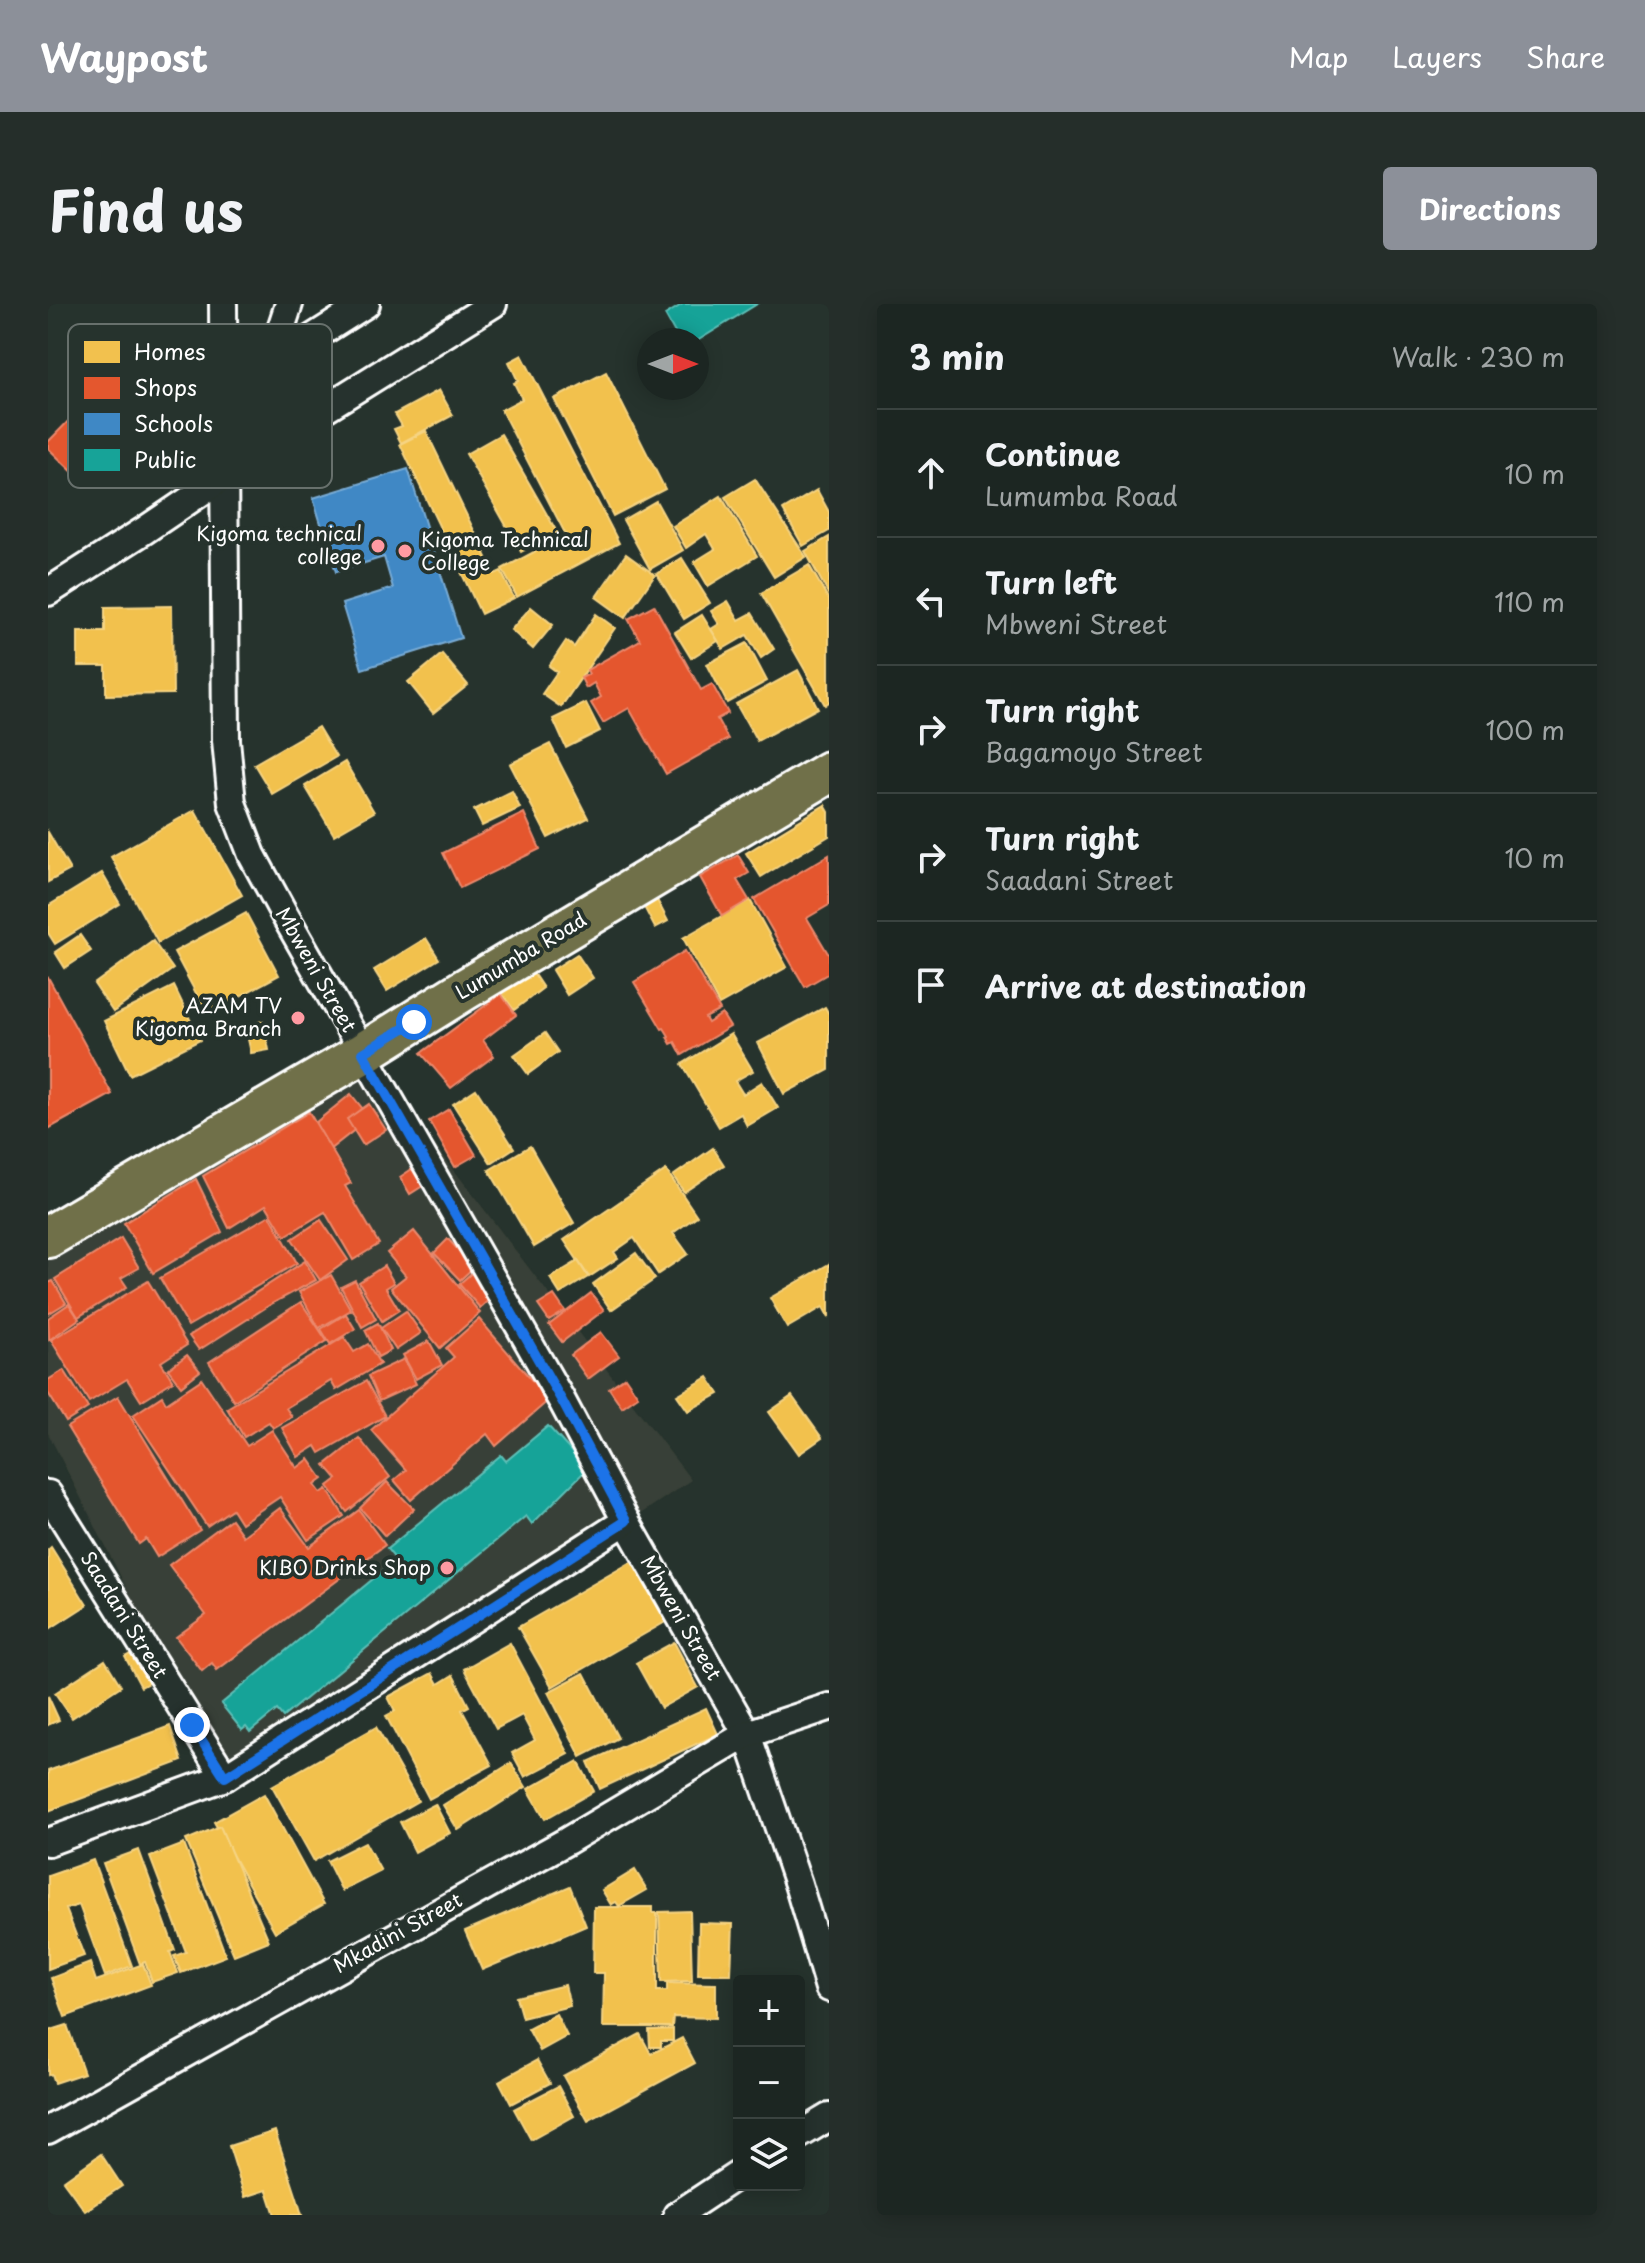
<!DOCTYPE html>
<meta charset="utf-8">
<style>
body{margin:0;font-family:"Playpen Sans",sans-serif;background:#252e2a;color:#f1f3f6}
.controls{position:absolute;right:24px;bottom:24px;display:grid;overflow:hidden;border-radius:8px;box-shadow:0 4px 20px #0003}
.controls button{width:72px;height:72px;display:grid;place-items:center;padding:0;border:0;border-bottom:2px solid #3a4340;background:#1c2622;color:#f1f3f6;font:40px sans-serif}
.compass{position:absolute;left:589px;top:24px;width:72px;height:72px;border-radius:50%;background:#1c2622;box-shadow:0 4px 20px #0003;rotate:90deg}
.stop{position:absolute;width:24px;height:24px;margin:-18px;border:6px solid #1a73e8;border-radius:50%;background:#fff}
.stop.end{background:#1a73e8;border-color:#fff;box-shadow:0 2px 8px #0008}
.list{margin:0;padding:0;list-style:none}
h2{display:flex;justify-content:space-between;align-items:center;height:104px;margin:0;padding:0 32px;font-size:34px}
h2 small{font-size:26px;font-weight:400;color:#a0a5a5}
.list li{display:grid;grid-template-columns:52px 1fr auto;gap:24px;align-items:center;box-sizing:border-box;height:128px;padding:0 32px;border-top:2px solid #3a4340}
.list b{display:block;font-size:30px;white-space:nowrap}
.list p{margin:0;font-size:26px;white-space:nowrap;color:#a0a5a5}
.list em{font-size:26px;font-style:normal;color:#a0a5a5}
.icon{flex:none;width:44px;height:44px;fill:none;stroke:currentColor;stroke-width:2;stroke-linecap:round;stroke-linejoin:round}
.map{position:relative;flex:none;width:781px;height:1911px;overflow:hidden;border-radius:8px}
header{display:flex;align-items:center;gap:48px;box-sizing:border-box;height:112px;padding:0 40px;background:#8c9099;color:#fff}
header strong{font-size:38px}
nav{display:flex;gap:44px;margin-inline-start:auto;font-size:28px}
.intro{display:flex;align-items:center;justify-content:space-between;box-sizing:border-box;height:192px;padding:0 48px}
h1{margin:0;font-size:56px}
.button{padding:20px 36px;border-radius:8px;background:#8c9099;color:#fff;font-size:28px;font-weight:700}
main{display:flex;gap:48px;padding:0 48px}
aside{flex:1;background:#1c2622;border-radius:8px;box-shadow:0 4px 20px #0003}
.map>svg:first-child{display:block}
.built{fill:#394137}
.homes{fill:#f2c14e;stroke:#f6d483;stroke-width:2}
.shops{fill:#e4572e;stroke:#ec896d;stroke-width:2}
.schools{fill:#3f88c5;stroke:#79acd6;stroke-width:2}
.public{fill:#17a398;stroke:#5dbfb7;stroke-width:2}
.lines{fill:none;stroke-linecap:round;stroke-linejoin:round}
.minor-casing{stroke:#fff;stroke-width:32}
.primary-casing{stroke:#fff;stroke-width:46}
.minor{stroke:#26332d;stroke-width:26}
.primary{stroke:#70704a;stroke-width:40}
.route{stroke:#1a73e8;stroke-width:10}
.poi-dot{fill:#ff9aa2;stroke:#26332d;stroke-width:3}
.labels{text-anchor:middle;stroke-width:8;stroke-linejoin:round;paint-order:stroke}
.poi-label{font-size:20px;fill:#fff;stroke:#26332d;text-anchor:end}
.street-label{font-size:20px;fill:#fff;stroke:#26332d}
.key{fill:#26332d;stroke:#67706c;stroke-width:2}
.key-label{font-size:22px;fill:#fff}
</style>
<header>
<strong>Waypost</strong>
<nav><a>Map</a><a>Layers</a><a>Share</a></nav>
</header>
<div class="intro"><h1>Find us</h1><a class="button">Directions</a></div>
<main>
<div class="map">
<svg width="781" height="1911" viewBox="0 0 781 1911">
<rect width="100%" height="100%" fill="#26332d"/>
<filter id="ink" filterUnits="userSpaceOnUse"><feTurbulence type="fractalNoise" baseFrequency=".0125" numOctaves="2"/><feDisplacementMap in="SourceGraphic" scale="16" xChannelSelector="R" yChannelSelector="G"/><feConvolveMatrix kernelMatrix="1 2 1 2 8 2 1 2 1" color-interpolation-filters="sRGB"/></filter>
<g filter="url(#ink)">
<polygon class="built" points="305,734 643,1176 181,1486 0,1129 0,941"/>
<g class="homes">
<polygon points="474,51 571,239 469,293 454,265 518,231 453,106 474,95 466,79 470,77 461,58"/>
<polygon points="558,68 617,185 565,212 506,95"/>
<polygon points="391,86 405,111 353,139 346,125 354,122 347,110"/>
<polygon points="378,127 447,270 453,267 466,294 433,310 352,140"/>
<polygon points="453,130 509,228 473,248 418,150"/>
<polygon points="707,175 758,253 726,273 677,193"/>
<polygon points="769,186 781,208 781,227 755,242 735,206"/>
<polygon points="673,192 709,252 660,282 646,258 667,245 658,230 638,244 625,222"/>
<polygon points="608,197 635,246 602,265 575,216"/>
<polygon points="781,233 781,291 757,247"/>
<polygon points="578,250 607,271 577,314 548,293"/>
<polygon points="634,254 662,299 636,315 609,270"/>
<polygon points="761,261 781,296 781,398 777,401 713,289"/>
<polygon points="680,297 691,316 704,309 726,345 713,354 699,331 675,345 663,325 671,320 663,307"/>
<polygon points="124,302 125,390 58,391 58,362 30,362 30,328 57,328 57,303"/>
<polygon points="483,303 505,321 485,345 463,326"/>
<polygon points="548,310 567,324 513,403 494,390 509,368 501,362 518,337 526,343"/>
<polygon points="654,311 670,337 643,354 627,328"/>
<polygon points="699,339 719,377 679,399 659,360"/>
<polygon points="394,350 420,381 385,409 360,378"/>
<polygon points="750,366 770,404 709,437 688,400"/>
<polygon points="538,399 552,427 518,444 505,415"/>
<polygon points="270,423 288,453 224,490 206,460"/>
<polygon points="502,440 540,514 500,534 462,460"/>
<polygon points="297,458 326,508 286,531 257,482"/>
<polygon points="464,487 472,504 434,522 426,506"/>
<polygon points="777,501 781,508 781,532 713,573 698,549"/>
<polygon points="147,506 194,591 110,639 63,553"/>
<polygon points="0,528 22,566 0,578"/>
<polygon points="54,569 72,600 7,640 0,629 0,602"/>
<polygon points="609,596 620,617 607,624 596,603"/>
<polygon points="702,596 739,663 671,701 635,634"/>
<polygon points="198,609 231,671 159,710 126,648"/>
<polygon points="32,631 43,647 17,664 7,648"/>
<polygon points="378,634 391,655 339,687 326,666"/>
<polygon points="105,637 125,665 65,708 46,680"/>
<polygon points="529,650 545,674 519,691 504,666"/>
<polygon points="483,666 495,684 466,706 453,688"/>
<polygon points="126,682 152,736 82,771 56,717"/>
<polygon points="777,703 781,710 781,766 736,790 710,739"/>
<polygon points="215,717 221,746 203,749 197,721"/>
<polygon points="497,729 510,748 480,770 466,751"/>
<polygon points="683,730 705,767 687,777 695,790 714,778 730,804 699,822 693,810 671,823 634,760"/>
<polygon points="428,785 466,844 443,859 405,800"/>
<polygon points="482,842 526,919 486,943 441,866"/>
<polygon points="665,844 676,861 636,888 625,872"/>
<polygon points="618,866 649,912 625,929 640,950 610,970 586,934 566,948 570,954 541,973 516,936"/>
<polygon points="588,949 607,975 563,1006 545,980"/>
<polygon points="530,957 540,973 512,990 502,974"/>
<polygon points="781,960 781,1014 775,1003 739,1024 722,994"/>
<polygon points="660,1073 671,1090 640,1107 629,1091"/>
<polygon points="744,1092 774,1134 751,1150 721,1108"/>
<polygon points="3,1243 39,1301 0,1326 0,1246"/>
<polygon points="587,1256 621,1316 504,1383 470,1323"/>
<polygon points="626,1338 650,1383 613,1404 588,1359"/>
<polygon points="462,1339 521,1450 477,1473 464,1449 487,1436 474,1411 448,1425 416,1365"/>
<polygon points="95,1343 111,1373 93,1383 77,1353"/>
<polygon points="57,1356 73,1382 24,1414 7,1389"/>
<polygon points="384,1369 390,1380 405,1371 421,1402 414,1406 444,1461 381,1495 338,1412 347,1407 340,1393"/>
<polygon points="536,1369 570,1434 533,1453 500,1388"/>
<polygon points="0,1392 11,1416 0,1421"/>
<polygon points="658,1404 670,1430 552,1485 540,1458"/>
<polygon points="122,1422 134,1457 0,1507 0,1467"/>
<polygon points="328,1423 370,1497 266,1557 224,1482"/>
<polygon points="530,1457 546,1487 497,1515 480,1485"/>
<polygon points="463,1459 478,1483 410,1526 395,1501"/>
<polygon points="216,1490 276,1600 227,1628 166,1518"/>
<polygon points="387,1500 402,1529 367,1548 352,1518"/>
<polygon points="172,1522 221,1637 186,1651 138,1536"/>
<polygon points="317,1538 333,1567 294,1587 279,1557"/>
<polygon points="136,1540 178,1652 133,1669 126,1652 138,1648 102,1553"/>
<polygon points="91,1546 127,1646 122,1648 130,1669 104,1678 97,1658 92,1660 55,1559"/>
<polygon points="45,1556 84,1662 57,1672 31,1601 18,1605 36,1652 0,1665 0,1572"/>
<polygon points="587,1566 599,1586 571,1602 568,1598 563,1601 554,1586"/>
<polygon points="522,1582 538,1622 434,1666 417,1627"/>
<polygon points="546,1603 605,1603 605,1609 609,1609 609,1687 619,1687 619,1679 668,1680 668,1714 625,1713 624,1723 555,1723 556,1669 545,1669"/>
<polygon points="642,1607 644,1677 613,1678 611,1608"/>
<polygon points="651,1619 685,1620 683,1670 650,1670"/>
<polygon points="42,1659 48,1677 95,1660 103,1681 17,1713 3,1674"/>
<polygon points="517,1681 522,1702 474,1714 468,1693"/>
<polygon points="508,1710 519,1732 492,1747 480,1725"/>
<polygon points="19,1721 36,1769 6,1779 3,1770 0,1771 0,1727"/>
<polygon points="625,1725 625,1737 613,1737 613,1743 602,1743 601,1726"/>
<polygon points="592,1730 603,1750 634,1734 647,1759 540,1817 515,1772"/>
<polygon points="489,1756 502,1779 463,1800 451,1777"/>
<polygon points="510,1782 526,1812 483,1836 466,1805"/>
<polygon points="227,1827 249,1894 254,1911 227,1911 219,1886 197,1893 181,1842"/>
<polygon points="53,1850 74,1882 37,1907 15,1877"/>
</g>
<g class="shops">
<polygon points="74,71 108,105 36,179 0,144 0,138 36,101 40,105"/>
<polygon points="606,301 653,386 664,380 680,409 669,415 680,435 618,470 581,404 555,419 543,399 553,393 546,379 538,384 533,374 541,370 539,366 592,336 580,315"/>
<polygon points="476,509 492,545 412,584 395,549"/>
<polygon points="690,551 701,569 689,576 701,596 674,612 652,573"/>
<polygon points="781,551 781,601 759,614 781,651 781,669 757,683 706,595"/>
<polygon points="637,647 672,706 657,714 660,719 674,710 682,723 634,751 627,738 623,740 619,733 621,732 616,724 614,725 586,678"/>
<polygon points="0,673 64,790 0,825"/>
<polygon points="453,690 468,711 435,736 446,752 403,784 373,749"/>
<polygon points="303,790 314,804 302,815 309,824 281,846 262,823"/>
<polygon points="321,800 338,826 315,841 299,815"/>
<polygon points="401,805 428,851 407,863 381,817"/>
<polygon points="261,808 303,879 297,882 331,940 305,956 277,908 237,932 218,901 181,924 155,872"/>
<polygon points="370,861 381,878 362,890 352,873"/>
<polygon points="148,875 174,928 105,969 76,919"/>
<polygon points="222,911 249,959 140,1022 112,974"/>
<polygon points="273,916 300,956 272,976 244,935"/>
<polygon points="366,927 432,1009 392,1044 343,984 358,972 339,949"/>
<polygon points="73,934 91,964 73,974 79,983 30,1013 7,975"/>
<polygon points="400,935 426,963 412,976 386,949"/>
<polygon points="257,957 268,976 225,999 151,1046 141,1032"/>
<polygon points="336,962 346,979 338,984 351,1006 334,1017 311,978"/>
<polygon points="427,966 446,991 432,1004 411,980"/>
<polygon points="283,971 303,1006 271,1024 251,988"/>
<polygon points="307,976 328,1015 314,1023 293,983"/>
<polygon points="5,977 18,999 0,1010 0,979"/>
<polygon points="100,977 139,1041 113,1058 125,1077 93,1097 79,1075 41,1098 3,1036"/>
<polygon points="543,989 556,1006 514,1038 501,1021"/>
<polygon points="506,991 517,1007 501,1017 490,1001"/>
<polygon points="253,998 279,1037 186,1097 161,1058"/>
<polygon points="21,1000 31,1015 1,1036 0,1014"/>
<polygon points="358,1007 373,1029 348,1046 333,1024"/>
<polygon points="298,1010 307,1025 282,1040 273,1025"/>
<polygon points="431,1015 501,1096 448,1142 439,1130 363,1196 346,1176 358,1166 323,1126 406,1053 398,1044"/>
<polygon points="330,1019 343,1046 330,1053 317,1026"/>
<polygon points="553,1028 571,1052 540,1075 523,1051"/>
<polygon points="296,1033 306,1048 320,1040 332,1060 288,1086 283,1077 238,1104 244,1113 225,1124 221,1118 196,1133 179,1104"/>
<polygon points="381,1037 394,1061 368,1075 355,1051"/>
<polygon points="139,1051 152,1067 133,1082 120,1065"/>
<polygon points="356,1055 368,1080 331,1097 320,1072"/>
<polygon points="16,1066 40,1104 18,1118 0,1089 0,1076"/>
<polygon points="577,1073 590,1092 574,1103 561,1084"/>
<polygon points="154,1075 199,1142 224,1126 249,1164 261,1155 275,1175 267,1181 273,1189 279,1185 296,1212 260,1236 232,1193 193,1219 184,1205 159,1222 85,1111 114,1092 118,1099"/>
<polygon points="318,1077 337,1112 272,1149 268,1142 250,1153 234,1124"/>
<polygon points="70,1092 152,1226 109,1253 98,1235 91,1240 19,1123"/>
<polygon points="311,1134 342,1173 299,1208 280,1182 289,1175 277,1161"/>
<polygon points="339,1178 366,1205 337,1232 312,1204"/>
<polygon points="232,1204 261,1243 311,1206 337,1241 169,1366 164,1359 154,1367 128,1333 158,1311 121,1261 183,1215 195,1232"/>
</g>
<polygon class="schools" points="360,165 413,334 314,365 294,300 345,284 336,253 288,268 265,194"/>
<g class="public">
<polygon points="635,0 709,0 649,37 631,36 617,11"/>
<polygon points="500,1122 539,1165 484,1220 478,1212 235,1413 229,1406 202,1428 198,1423 194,1426 173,1400 348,1256 339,1245 453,1151 458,1157"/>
</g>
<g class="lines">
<defs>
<g id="minor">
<polyline points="175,0 178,436 184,499 204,551 235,608 514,1097 578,1217 699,1430 750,1580 781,1684"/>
<polyline points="223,55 241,0"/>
<polyline points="177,74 261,36 318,0"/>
<polyline points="0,288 97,226 273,107 445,0"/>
<polyline points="0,1190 177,1473"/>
<polyline points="0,1538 177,1473 578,1217"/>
<polyline points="0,1826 519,1537 699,1430 781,1403"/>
<polyline points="751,1831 781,1813"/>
<polyline points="629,1911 691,1870"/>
</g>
<polyline id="primary" points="0,933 315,749 416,686 781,468"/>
</defs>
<use href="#minor" class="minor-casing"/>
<use href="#primary" class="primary-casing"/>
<use href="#minor" class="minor"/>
<use href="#primary" class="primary"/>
</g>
</g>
<g class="lines" filter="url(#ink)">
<polyline class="route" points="144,1421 177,1473 578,1217 514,1097 315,749 366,718"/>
</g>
<g class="poi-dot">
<circle cx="330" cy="242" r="8"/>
<circle cx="357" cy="247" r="8"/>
<circle cx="250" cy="714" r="8"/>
<circle cx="399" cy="1264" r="8"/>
</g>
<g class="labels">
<g class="poi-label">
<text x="314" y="237">Kigoma technical<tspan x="314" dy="23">college</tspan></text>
<text x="373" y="243" text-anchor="start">Kigoma Technical<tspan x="373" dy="23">College</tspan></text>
<text x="234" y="709">AZAM TV<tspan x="234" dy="23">Kigoma Branch</tspan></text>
<text x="383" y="1271">KIBO Drinks Shop</text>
</g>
<g class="street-label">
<text transform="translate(473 652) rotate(-31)" y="7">Lumumba Road</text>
<text transform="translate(268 666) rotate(60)" y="7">Mbweni Street</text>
<text transform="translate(76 1311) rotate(58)" y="7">Saadani Street</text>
<text transform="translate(633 1314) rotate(60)" y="7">Mbweni Street</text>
<text transform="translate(350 1629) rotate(-29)" y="7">Mkadini Street</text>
</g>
</g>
<rect x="20" y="20" width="264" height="164" rx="12" class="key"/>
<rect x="36" y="37" width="36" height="22" fill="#f2c14e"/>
<rect x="36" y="73" width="36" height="22" fill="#e4572e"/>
<rect x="36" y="109" width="36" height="22" fill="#3f88c5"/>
<rect x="36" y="145" width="36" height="22" fill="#17a398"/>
<g class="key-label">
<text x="86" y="56">Homes</text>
<text x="86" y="92">Shops</text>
<text x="86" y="128">Schools</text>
<text x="86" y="164">Public</text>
</g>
</svg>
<div class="controls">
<button>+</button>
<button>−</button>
<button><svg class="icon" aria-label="layers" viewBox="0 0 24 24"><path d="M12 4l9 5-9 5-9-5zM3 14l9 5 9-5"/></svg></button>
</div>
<svg class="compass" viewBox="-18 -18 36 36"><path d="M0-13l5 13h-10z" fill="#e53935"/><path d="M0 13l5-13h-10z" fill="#a0a5a5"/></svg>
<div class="stop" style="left:366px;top:718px"></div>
<div class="stop end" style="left:144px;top:1421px"></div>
</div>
<aside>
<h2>3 min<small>Walk · 230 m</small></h2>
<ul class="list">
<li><svg class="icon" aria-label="ahead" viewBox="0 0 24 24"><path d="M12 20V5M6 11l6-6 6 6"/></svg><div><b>Continue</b><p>Lumumba Road</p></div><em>10 m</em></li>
<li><svg class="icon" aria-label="left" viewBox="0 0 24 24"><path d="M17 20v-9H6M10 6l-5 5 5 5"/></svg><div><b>Turn left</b><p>Mbweni Street</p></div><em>110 m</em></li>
<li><svg class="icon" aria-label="right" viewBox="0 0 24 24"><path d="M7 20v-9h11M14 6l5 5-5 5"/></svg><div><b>Turn right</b><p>Bagamoyo Street</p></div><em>100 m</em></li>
<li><svg class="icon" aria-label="right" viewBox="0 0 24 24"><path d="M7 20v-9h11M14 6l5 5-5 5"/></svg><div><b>Turn right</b><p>Saadani Street</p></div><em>10 m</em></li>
<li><svg class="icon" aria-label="arrive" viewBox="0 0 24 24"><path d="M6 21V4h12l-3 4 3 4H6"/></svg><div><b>Arrive at destination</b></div></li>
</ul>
</aside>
</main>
